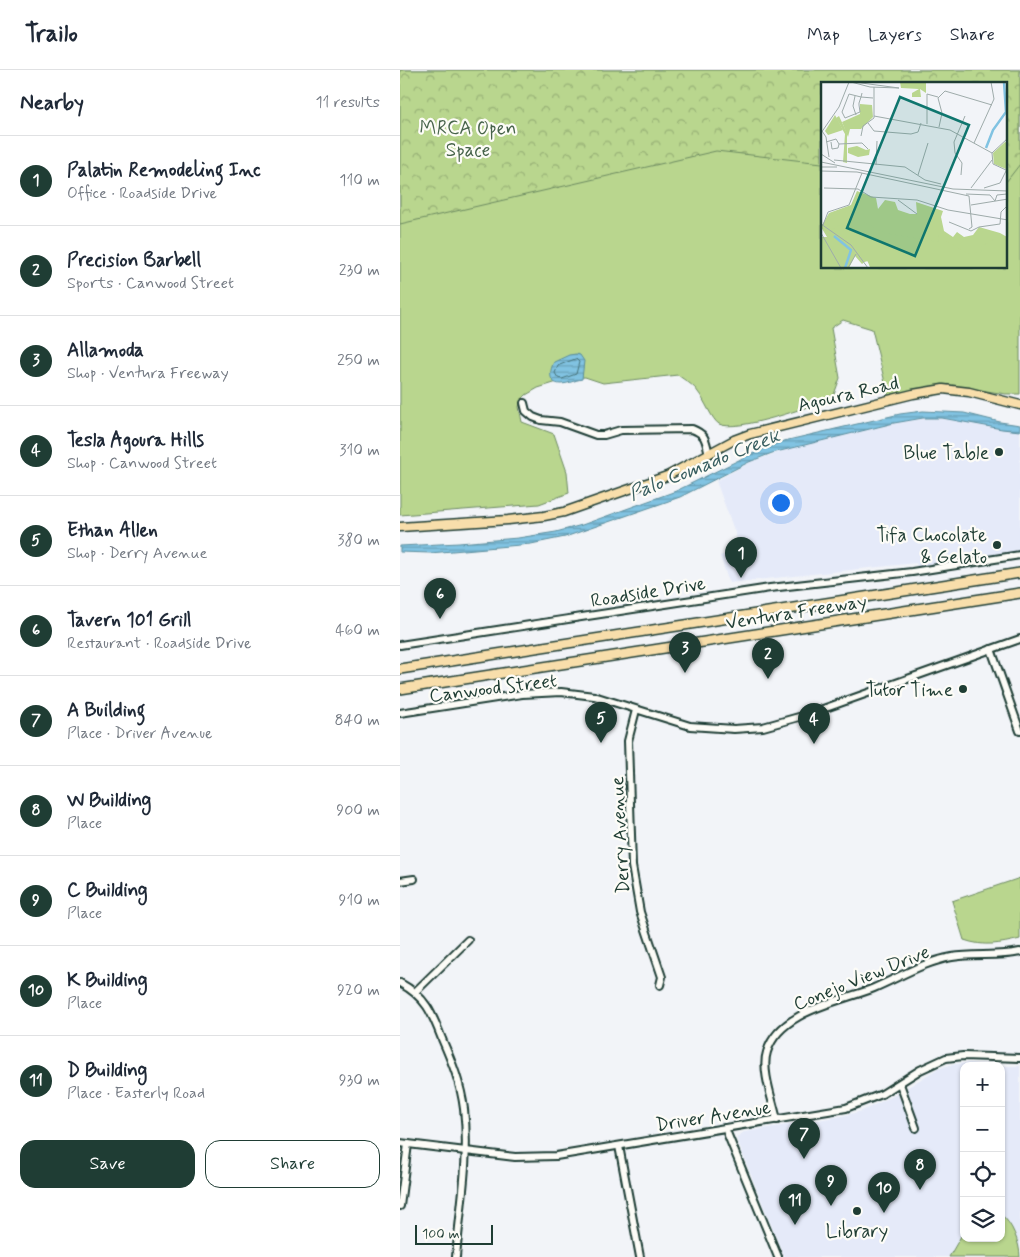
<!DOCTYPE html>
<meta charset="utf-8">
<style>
body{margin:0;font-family:Mynerve,sans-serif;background:#f6f6f7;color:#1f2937}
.controls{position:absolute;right:15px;bottom:15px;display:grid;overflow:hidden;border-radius:10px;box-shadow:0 1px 4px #0004}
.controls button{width:45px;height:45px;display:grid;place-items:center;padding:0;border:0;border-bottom:1px solid #e0e1e3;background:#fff;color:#1f2937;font:25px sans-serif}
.scale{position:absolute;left:15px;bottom:12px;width:78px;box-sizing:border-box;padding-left:5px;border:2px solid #1f3d34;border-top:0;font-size:14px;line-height:18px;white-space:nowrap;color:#1f3d34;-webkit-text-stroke:4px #fdfcf7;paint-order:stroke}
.you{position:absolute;left:380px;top:432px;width:18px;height:18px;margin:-12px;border:4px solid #fff;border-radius:50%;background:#1a73e8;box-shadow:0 0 0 8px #1a73e833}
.badge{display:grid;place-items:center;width:32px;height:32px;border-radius:50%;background:#1f3d34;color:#fff;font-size:16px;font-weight:700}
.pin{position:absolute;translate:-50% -41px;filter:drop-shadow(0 1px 2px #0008)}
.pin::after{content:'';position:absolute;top:26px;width:18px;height:15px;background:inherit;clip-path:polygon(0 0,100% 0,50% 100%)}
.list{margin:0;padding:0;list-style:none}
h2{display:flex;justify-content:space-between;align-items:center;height:65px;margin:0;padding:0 20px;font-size:21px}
h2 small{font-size:16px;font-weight:400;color:#747a83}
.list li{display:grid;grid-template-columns:32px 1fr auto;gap:15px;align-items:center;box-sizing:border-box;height:90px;padding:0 20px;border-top:1px solid #e0e1e3}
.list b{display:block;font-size:19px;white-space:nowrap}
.list p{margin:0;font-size:16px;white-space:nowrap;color:#747a83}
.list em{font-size:16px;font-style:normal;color:#747a83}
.actions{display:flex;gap:10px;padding:15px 20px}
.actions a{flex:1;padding:11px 0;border:1px solid #1f3d34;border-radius:15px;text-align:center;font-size:18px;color:#1f3d34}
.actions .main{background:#1f3d34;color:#fff}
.icon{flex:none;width:28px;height:28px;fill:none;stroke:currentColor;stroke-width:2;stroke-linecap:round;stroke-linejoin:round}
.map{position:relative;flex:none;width:620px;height:1187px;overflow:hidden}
header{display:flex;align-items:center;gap:30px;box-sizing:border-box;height:70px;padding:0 25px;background:#fff;border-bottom:1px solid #e0e1e3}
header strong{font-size:24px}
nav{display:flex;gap:28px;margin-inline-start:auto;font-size:18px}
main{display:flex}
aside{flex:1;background:#fff}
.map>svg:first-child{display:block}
.built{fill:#e5eaf9}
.grass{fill:#b9d68e;stroke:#6c8a61;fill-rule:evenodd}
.park{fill:url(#park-crowns);stroke:#6c8a61}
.water{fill:url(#water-rules);stroke:#5a8d9c}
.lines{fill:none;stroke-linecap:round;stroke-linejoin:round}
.shore{stroke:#46737a;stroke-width:1}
.minor-casing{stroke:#1f3d34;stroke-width:10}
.major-casing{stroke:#1f3d34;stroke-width:11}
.highway-casing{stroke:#1f3d34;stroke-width:12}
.minor{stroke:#fdfcf7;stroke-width:6}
.major{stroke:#f8deab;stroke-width:8}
.highway{stroke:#f8deab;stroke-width:9}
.poi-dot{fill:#1f3d34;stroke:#fdfcf7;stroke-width:2}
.labels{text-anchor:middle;stroke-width:4.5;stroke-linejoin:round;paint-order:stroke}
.park-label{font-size:19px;fill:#46634a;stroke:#fdfcf7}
.street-label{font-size:19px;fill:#1f3d34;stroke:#fdfcf7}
.poi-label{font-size:19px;fill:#1f3d34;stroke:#fdfcf7;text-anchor:end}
.water-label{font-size:20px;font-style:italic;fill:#385e60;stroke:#fdfcf7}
.inset-river{fill:none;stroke:#81c3e2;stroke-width:2.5}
.inset-road{fill:none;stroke:#9eabaa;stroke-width:1}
.view{fill:#0f766e;fill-opacity:0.15;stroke:#0f766e;stroke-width:2.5}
.inset-edge{fill:none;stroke:#1f3d34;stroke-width:2.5}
</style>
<header>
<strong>Trailo</strong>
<nav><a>Map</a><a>Layers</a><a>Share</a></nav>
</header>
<main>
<aside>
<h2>Nearby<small>11 results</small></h2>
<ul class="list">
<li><span class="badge">1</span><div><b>Palatin Remodeling Inc</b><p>Office · Roadside Drive</p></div><em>110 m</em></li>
<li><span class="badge">2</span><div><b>Precision Barbell</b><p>Sports · Canwood Street</p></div><em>230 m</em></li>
<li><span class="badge">3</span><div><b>Allamoda</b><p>Shop · Ventura Freeway</p></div><em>250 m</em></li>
<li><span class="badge">4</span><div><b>Tesla Agoura Hills</b><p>Shop · Canwood Street</p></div><em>310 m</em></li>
<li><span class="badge">5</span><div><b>Ethan Allen</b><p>Shop · Derry Avenue</p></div><em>380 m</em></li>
<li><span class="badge">6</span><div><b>Tavern 101 Grill</b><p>Restaurant · Roadside Drive</p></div><em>460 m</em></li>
<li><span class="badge">7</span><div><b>A Building</b><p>Place · Driver Avenue</p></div><em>840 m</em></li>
<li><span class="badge">8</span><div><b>W Building</b><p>Place</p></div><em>900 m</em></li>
<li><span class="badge">9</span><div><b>C Building</b><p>Place</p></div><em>910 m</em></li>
<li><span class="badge">10</span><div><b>K Building</b><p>Place</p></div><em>920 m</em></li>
<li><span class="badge">11</span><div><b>D Building</b><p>Place · Easterly Road</p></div><em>930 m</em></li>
</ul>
<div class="actions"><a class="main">Save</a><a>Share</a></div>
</aside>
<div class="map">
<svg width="620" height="1187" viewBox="0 0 620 1187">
<defs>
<pattern id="park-crowns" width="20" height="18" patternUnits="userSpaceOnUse" patternTransform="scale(1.25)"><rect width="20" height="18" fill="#b9d68e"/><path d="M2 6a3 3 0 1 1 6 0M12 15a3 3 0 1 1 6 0" fill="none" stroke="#96af75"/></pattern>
<pattern id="water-rules" width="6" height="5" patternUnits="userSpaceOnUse" patternTransform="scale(1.25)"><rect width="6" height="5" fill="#81c3e2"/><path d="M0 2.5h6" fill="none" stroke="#69a0b8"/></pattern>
</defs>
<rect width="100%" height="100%" fill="#f2f4f8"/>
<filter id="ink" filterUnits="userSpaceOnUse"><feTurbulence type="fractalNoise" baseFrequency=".02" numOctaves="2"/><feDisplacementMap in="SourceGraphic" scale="10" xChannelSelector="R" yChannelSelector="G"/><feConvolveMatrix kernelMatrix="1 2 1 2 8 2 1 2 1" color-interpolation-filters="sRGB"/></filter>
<g filter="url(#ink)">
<g class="built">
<polygon points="540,348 620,361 620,481 517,498 516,493 329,513 320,486 341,479 316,411 350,392 394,377 500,352 521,349"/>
<polygon points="570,993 594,996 564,996 564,1168 601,1168 601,996 620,996 620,1187 384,1187 337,1070 337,1067 344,1062 442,1046 462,1041 497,1024 537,999 553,994"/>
</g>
<g class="grass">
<path d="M0,0H620V324H606L548,315L488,325L472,259L443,250L431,258L440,308L433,327C413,336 336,363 319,354C312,350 304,329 298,322C294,315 284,310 278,305L203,313L185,307L170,308L138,318L126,325L121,330L119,337L122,352L154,364L167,402L169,423L139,434L0,445ZM422,14H606V198H422Z"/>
<path d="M620,808V869C600,874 584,877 564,870L552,831Z"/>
<path d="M601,1145C612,1152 620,1174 620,1187H549L564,1161V1168H601Z"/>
</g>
<polygon class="park" points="0,0 620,0 620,94 606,112 606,14 422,14 422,93 316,81 0,154"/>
<g class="water">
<path d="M176,284L180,285L184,291L182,309C175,310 168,314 161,314C147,314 150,299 154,292L169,285Z"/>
<polygon points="523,341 564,343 600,352 620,355 620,361 602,359 542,348 523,348 494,353 372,383 349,392 280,427 165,467 131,474 30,483 0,482 0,476 59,473 118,468 156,462 182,455 276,421 347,386 384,371 500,344"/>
</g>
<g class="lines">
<polygon class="shore" points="176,289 179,292 176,304 162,309 158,308 155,303 158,296"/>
<defs>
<g id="minor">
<path d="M124,333L126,341L133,347L141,350L160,352L196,365H204L221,360L292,359C307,365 305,370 309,384"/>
<polyline points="0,575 370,518 512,502 620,485"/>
<polyline points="591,579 620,661"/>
<polyline points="236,640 228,671 232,796 240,842 262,907 260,915"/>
<polyline points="0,643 122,624 161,622 194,626 290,656 334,659 363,657 406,645 620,569"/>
<polyline points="0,811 14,809"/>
<path d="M0,913C26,927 32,943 42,969C52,992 61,1014 64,1039C70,1087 60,1138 56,1187"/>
<polyline points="15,922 68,870"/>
<polyline points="500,1014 516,1058"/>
<path d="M377,1050C373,1031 361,1000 367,982C379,941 439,932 474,918C500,907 523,892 552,887C574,883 597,887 620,882"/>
<polyline points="325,1058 378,1187"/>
<polyline points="0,1073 115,1087 156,1086 446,1038 482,1024 520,1000 546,988 563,986 620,988"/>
<polyline points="219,1076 240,1187"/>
<polyline points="0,1136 8,1074"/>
</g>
<polyline id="major" points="0,457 108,450 144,446 164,442 267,406 334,370 350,364 513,324 543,319 569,322 620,335"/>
<g id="highway">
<polyline points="0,599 620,503"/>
<polyline points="0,619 620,523"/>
</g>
</defs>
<use href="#minor" class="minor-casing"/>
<use href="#major" class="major-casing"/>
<use href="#highway" class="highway-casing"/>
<use href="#minor" class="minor"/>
<use href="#major" class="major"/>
<use href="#highway" class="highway"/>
</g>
</g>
<g class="poi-dot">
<circle cx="599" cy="382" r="5"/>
<circle cx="597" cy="475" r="5"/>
<circle cx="563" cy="619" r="5"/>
<circle cx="457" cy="1141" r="5"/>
</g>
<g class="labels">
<g class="park-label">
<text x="68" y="64">MRCA Open<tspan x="68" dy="22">Space</tspan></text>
</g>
<g class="street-label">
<text transform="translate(448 323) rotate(-13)" y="7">Agoura Road</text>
<text transform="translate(248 521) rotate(-9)" y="7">Roadside Drive</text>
<text transform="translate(396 541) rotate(-9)" y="7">Ventura Freeway</text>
<text transform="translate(93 617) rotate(-7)" y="7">Canwood Street</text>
<text transform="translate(219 765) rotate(-93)" y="7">Derry Avenue</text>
<text transform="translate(461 907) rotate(-22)" y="7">Conejo View Drive</text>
<text transform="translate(313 1045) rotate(-9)" y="7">Driver Avenue</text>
</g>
<g class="poi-label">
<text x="589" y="389">Blue Table</text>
<text x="587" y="471">Tifa Chocolate<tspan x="587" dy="22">&amp; Gelato</tspan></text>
<text x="553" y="626">Tutor Time</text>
<text x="457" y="1167" text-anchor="middle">Library</text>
</g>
<g class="water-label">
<text transform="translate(304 394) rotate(-22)" y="7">Palo Comado Creek</text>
</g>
</g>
<g transform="translate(421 12)">
<rect width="186" height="186" fill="#f2f4f8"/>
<path d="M79,0H105V11L99,7L100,15H91V11L98,7L80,6ZM14,33L22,48L7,53L4,49ZM36,64L45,68L49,67L48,73L37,75L27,71V66ZM36,109L55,116L57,127L64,118L74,120L77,128L89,132H96L95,120L122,129L120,135L123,149L132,155L136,150L143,155L152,153L158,145L179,151L186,155V186H54L49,185L46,178L41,182L34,174L28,186H0V155H6L0,145L8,131L30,123Z" fill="#b9d68e"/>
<path d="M18,34L26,51V81L22,80L24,52L15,36Z" fill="#b9d68e"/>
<path d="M39,22L51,23L52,35L40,47H29L27,55L21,40L39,32ZM184,60L186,61L185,87L173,82L172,71ZM33,134L63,151L117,160L118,153H124V158L148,172L160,170L161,164L175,156L186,155V186H127L112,178L104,186L49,185L48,179L42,180L32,164L10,148Z" fill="#b9d68e"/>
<path class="inset-river" d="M165,66L172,48L185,30L183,0M13,154L30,168L24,186"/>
<path class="inset-road" d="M30,0L49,5L78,6L33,0M41,11L40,15L38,21V23L39,30L24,36L21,30L28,12L40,15L52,16M34,14L32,24L35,33M53,34L129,48L171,71L172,82L185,88M47,41L53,49L90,52L97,50L100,41M106,42V12L117,15M118,45L121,31L117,16L124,9L171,23M1,49L5,55L8,75M0,51L18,25L28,0M40,54L42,44L53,36V5M5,60L15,57L18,62L41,61L47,67M10,60L11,67L17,66L18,62M153,61L173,17L170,0M171,71L187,56M0,72L14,81M13,78L84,85L104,98L120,102M0,80L132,107L187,109M55,83L56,59M0,85H16M0,89L36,90L148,114L151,145L148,147M97,93L107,61M140,93L141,81L134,71L133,60L144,34M3,106L37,107L50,115L96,118L127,128L187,138M150,106L171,78M163,106L179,101L187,85M145,112L169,113L174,119L176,113L186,112M77,118L96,132M150,123L187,117M128,140L150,149L158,145L179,142L180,130L187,123M0,142L30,163L47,186M2,143L7,130L28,123L41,91M0,151L20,186M27,186L35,172"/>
<path class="view" d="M79,15L148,43L94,174L26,146Z"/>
<rect width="186" height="186" class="inset-edge"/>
</g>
</svg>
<div class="controls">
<button>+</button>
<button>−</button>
<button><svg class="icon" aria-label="locate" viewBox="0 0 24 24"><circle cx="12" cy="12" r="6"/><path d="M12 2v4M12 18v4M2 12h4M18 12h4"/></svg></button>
<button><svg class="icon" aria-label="layers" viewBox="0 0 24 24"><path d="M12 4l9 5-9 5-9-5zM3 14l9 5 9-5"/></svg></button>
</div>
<div class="scale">100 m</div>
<div class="you"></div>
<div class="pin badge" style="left:341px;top:508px">1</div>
<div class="pin badge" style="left:368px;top:609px">2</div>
<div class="pin badge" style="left:285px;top:603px">3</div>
<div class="pin badge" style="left:414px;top:674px">4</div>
<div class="pin badge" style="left:201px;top:673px">5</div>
<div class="pin badge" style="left:40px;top:549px">6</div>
<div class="pin badge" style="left:404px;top:1089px">7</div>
<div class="pin badge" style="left:520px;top:1120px">8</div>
<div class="pin badge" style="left:431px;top:1136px">9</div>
<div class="pin badge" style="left:484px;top:1143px">10</div>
<div class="pin badge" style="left:395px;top:1155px">11</div>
</div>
</main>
